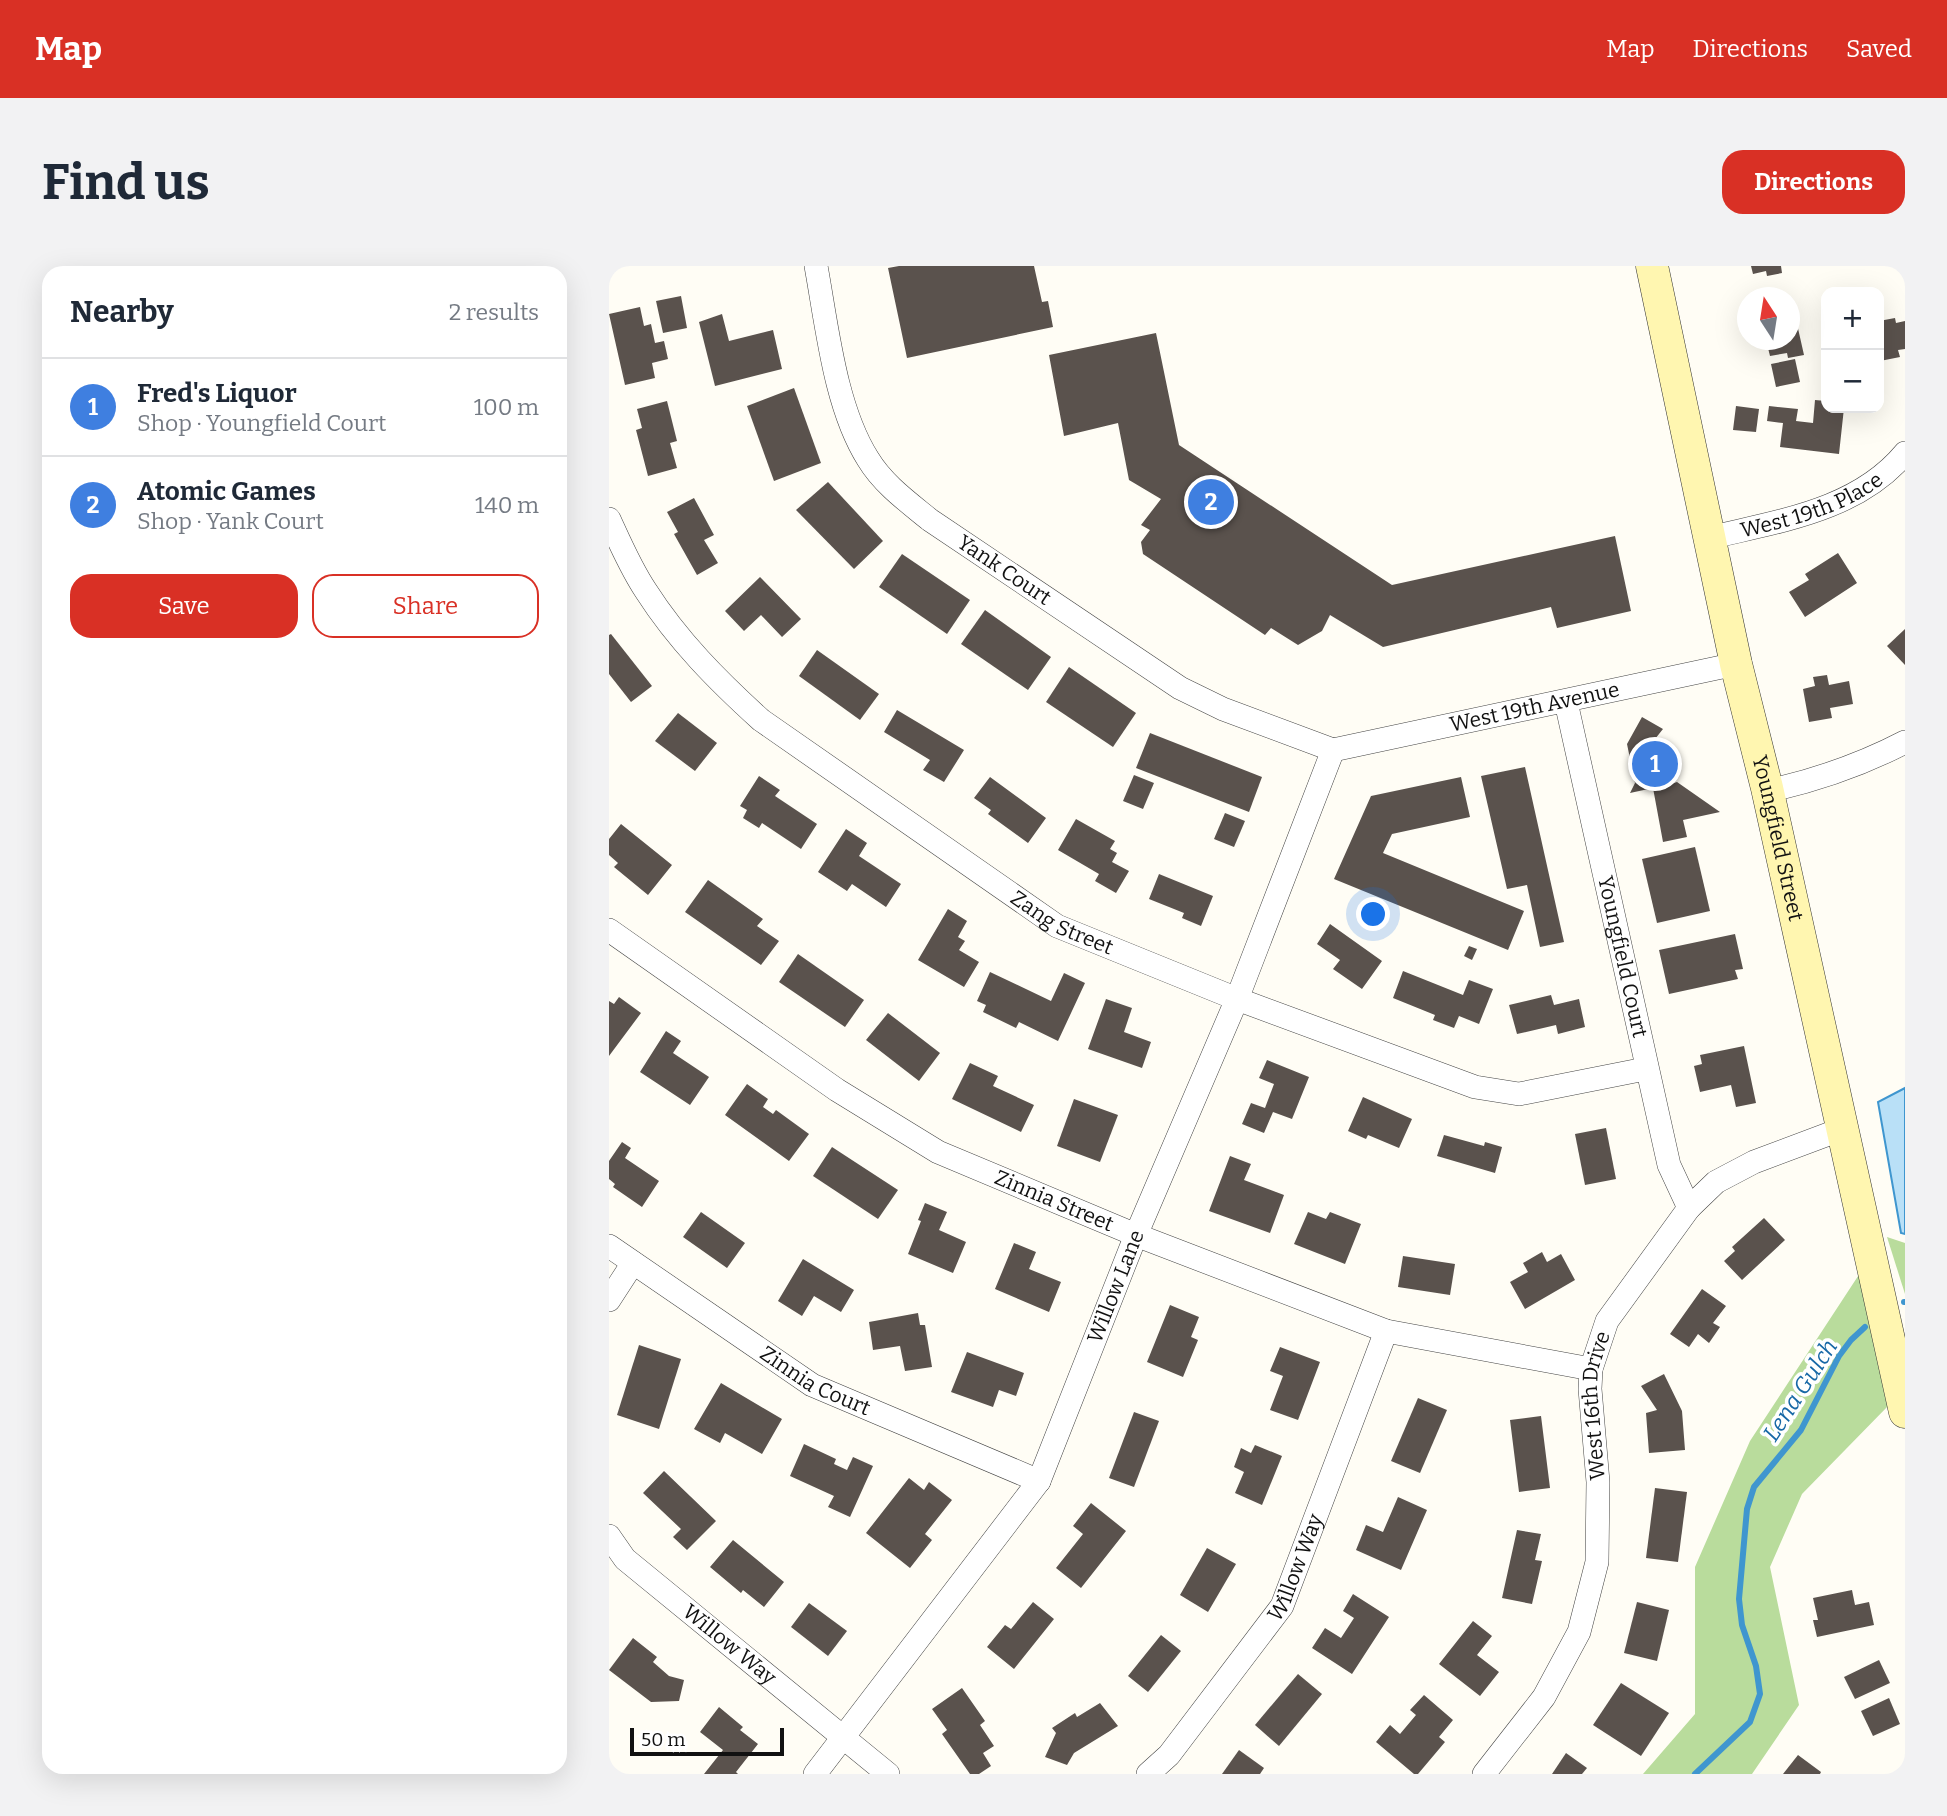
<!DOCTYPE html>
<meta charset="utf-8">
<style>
body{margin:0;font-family:Bitter,serif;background:#f2f2f3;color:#1f2937}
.controls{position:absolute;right:21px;top:21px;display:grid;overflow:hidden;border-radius:14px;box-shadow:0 7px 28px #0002}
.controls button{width:63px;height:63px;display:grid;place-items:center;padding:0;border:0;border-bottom:2px solid #e0e1e3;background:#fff;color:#1f2937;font:35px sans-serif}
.compass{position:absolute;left:1128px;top:21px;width:63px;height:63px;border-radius:50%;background:#fff;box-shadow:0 7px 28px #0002;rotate:348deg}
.scale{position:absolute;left:21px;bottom:18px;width:154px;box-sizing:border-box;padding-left:7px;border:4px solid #111;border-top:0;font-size:19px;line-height:24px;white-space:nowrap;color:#111;-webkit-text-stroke:5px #fff;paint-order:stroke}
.you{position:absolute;left:765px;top:649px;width:24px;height:24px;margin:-18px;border:5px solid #fff;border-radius:50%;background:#1a73e8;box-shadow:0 0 0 10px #1a73e833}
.badge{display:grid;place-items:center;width:46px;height:46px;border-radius:50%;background:#d93025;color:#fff;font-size:23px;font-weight:700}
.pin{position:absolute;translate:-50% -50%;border:4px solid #fff;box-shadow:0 2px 7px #0006}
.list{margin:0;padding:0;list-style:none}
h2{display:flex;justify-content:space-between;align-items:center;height:91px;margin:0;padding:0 28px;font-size:30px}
h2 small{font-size:23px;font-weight:400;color:#747a83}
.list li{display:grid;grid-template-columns:46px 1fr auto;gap:21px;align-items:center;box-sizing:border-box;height:98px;padding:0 28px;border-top:2px solid #e0e1e3}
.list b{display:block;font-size:26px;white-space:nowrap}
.list p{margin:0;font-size:23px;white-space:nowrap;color:#747a83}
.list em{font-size:23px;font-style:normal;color:#747a83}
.actions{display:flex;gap:14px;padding:21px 28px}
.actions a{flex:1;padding:16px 0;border:2px solid #d93025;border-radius:21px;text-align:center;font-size:24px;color:#d93025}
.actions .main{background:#d93025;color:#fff}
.map{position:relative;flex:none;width:1296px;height:1508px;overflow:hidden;border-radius:21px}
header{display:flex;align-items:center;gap:42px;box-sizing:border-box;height:98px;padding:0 35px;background:#d93025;color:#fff}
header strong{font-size:33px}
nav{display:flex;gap:38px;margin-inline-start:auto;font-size:24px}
.intro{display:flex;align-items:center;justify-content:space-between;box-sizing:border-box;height:168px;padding:0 42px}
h1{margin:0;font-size:49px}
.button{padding:18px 32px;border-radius:21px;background:#d93025;color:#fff;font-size:24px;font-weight:700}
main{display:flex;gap:42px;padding:0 42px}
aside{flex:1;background:#fff;border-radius:21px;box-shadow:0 7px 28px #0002}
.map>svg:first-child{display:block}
.forest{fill:#b9dc9c}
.water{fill:#b9e0f7;stroke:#3f96cf;stroke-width:2}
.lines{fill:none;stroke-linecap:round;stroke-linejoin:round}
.stream{stroke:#3f96cf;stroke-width:6}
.building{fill:#5a524d}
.street-casing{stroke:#444;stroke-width:24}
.secondary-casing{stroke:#333;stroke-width:33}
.street{stroke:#fff;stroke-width:23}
.secondary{stroke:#fff6b0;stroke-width:32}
.labels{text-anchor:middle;stroke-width:7;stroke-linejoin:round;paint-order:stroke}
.street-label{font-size:21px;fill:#111;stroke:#fff}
.water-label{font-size:23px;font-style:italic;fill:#1768a6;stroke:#fff}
</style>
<header>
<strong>Map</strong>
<nav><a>Map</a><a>Directions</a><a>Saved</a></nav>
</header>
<div class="intro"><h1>Find us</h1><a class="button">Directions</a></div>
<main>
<aside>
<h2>Nearby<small>2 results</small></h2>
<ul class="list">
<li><span class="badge" style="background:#3f7fe0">1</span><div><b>Fred's Liquor</b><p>Shop · Youngfield Court</p></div><em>100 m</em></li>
<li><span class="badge" style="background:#3f7fe0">2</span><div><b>Atomic Games</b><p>Shop · Yank Court</p></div><em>140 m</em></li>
</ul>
<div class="actions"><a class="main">Save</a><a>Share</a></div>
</aside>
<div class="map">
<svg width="1296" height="1508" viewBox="0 0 1296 1508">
<rect width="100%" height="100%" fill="#fffdf5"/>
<g class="forest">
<polygon points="1278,971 1296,977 1296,1028"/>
<polygon points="1255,1001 1280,1139 1193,1228 1161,1301 1190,1439 1143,1508 1034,1508 1086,1448 1086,1301 1141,1175"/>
</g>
<polygon class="water" points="1296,822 1296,968 1292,967 1269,836"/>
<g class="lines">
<g class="stream">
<polyline points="1295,1036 1296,1036"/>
<polyline points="1086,1508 1141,1456 1151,1428 1147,1400 1133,1359 1130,1333 1138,1243 1145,1221 1192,1164 1230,1090 1242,1074 1256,1061"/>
</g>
</g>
<g class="building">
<polygon points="290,0 425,0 433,36 439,35 444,61 298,92 279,2"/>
<polygon points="1142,0 1172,0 1173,7 1158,10 1157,5 1144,8"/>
<polygon points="72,30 78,62 54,67 47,35"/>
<polygon points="31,41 35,60 42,58 46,77 55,75 59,93 43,97 46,112 16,119 0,48"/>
<polygon points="113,48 120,75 164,64 173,103 106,120 90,56"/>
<polygon points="1286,52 1287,57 1296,55 1296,83 1289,84 1291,91 1271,95 1270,55"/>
<polygon points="1188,58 1195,89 1179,92 1178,87 1161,90 1158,78 1153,79 1151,74 1181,74 1181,59"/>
<polygon points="547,67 570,179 783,319 1006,270 1022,345 948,362 942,341 774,381 721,349 713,365 689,379 662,362 656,369 534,288 532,276 541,264 532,259 552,233 520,214 509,157 455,170 440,89"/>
<polygon points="1186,93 1191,116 1167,121 1162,98"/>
<polygon points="185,122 212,197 165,215 138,140"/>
<polygon points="1206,134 1217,135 1217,142 1235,142 1230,188 1171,181 1174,157 1158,155 1160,140 1189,143 1187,155 1204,157"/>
<polygon points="58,135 68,175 61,177 68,202 39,210 27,164 33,162 28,143"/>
<polygon points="1127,140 1150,143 1147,166 1124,164"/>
<polygon points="219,216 274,275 245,303 187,244"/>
<polygon points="85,232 105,269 95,274 109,297 88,309 65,268 69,266 58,246"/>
<polygon points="1229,287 1248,317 1196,351 1180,326 1200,314 1196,308"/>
<polygon points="293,288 361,334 338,368 270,321"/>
<polygon points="151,311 192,353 173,371 152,349 135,365 116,345"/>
<polygon points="376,344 442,391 419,424 352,378"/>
<polygon points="1296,363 1296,399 1278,380"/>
<polygon points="2,368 43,420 22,436 0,408 0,369"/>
<polygon points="208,384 270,428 251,454 190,410"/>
<polygon points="460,401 527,447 504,481 437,436"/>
<polygon points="1218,409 1220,419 1240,415 1244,438 1221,442 1223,452 1200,456 1194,423 1206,420 1204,411"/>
<polygon points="288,444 355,484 335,516 314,504 321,494 275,466"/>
<polygon points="69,447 108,477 86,505 46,475"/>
<polygon points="1033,451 1054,463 1046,473 1051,492 1061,499 1065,517 1068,516 1111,546 1074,554 1078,571 1054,576 1044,522 1021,527 1026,517 1018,478"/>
<polygon points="541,467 653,511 640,546 527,502"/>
<polygon points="916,501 955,676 931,681 918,619 898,623 872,510"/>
<polygon points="525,509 545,517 534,543 514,535"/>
<polygon points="150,510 171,524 166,530 208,558 192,583 153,557 150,562 134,552 138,544 131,540"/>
<polygon points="381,511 437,552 419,577 379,548 382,544 365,532"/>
<polygon points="852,511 861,551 783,568 774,587 915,645 899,684 725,613 762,530"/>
<polygon points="616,547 636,555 625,581 605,573"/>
<polygon points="467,553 506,575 501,583 508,587 503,596 520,605 507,627 486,615 490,608 449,584"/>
<polygon points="12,558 63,599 39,629 5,601 9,597 0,589 0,573"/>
<polygon points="237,563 258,577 250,590 292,618 277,641 243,618 238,625 209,606"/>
<polygon points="1086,581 1101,645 1048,657 1033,593"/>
<polygon points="550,608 604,630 592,660 573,652 575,647 540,633"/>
<polygon points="99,614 154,653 148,660 170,675 152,699 76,646"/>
<polygon points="339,643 358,655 349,671 356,675 350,684 370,696 355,721 309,694"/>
<polygon points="721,658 773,695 753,723 724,703 731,694 708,678"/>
<polygon points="1126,668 1134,703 1126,704 1129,713 1060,728 1050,684"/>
<polygon points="860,680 868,683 863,694 855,690"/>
<polygon points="189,688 255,734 236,761 170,716"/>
<polygon points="794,705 854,729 860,714 884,723 870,758 850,750 845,762 824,754 826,749 784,732"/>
<polygon points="381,706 442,735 455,707 476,717 449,775 410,756 407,762 374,746 377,739 368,735"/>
<polygon points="942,729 945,739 970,733 976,761 949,768 947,759 908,768 900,739"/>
<polygon points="10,731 32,747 0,790 0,735 5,738"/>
<polygon points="497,733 523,742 515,766 542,776 533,802 479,783"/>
<polygon points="279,747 331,787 310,815 257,774"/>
<polygon points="57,765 72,775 64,787 100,811 81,839 31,806"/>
<polygon points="1135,780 1147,837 1127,841 1122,819 1091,826 1085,800 1093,798 1091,789"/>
<polygon points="658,794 700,811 683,853 664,846 655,867 633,858 642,837 656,842 665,818 650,812"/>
<polygon points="361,797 389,810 384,820 425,839 412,866 343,833"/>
<polygon points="138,818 159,833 154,841 164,848 167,844 200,868 180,895 116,849"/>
<polygon points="754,831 803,853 790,882 759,869 757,873 739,865"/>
<polygon points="465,833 509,849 491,896 448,880"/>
<polygon points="997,862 1007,913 976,919 966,868"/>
<polygon points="835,869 875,880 876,876 893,881 886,907 828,890"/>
<polygon points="13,876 22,882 16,892 50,915 33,941 4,921 6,918 0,913 0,895"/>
<polygon points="223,881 289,924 269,953 204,910"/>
<polygon points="621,890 642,898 635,914 675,929 661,967 600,945"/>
<polygon points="316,937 338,946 330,964 357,976 344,1007 299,988 312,955 309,954"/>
<polygon points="92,946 136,977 118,1002 74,971"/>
<polygon points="699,946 717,953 721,946 752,958 736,998 685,978"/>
<polygon points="1155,952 1176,974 1133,1014 1115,995 1126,985 1123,981"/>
<polygon points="405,977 427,986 420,1003 452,1016 440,1046 386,1023"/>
<polygon points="933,986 938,996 952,988 966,1014 916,1043 901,1016 919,1006 914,997"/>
<polygon points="794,990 846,998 841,1029 789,1021"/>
<polygon points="194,993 245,1024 232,1046 205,1030 193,1050 169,1035"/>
<polygon points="1093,1023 1117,1040 1104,1057 1111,1061 1100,1077 1089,1068 1080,1081 1061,1068"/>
<polygon points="561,1039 590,1051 582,1071 589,1074 574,1111 538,1096"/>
<polygon points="309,1047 311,1059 316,1059 323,1101 296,1105 291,1080 264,1084 260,1056"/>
<polygon points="30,1079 72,1093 50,1163 8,1149"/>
<polygon points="671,1081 711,1096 689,1154 661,1144 674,1110 661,1105"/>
<polygon points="358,1086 415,1107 407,1130 390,1124 384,1141 342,1126"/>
<polygon points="1055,1108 1073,1145 1076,1184 1040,1187 1037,1147 1048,1144 1032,1120"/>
<polygon points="112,1117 173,1153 153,1188 116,1167 111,1177 85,1163"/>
<polygon points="809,1132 838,1144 811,1207 782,1195"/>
<polygon points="525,1146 550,1155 525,1221 500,1212"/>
<polygon points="932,1150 941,1222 910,1226 901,1154"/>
<polygon points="195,1178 227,1193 225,1198 238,1204 244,1191 264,1200 241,1251 219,1241 225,1230 181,1210"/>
<polygon points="646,1179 673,1190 653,1239 626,1227 635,1206 625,1201 632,1182 642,1187"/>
<polygon points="55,1205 107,1255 78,1284 64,1271 72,1263 34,1227"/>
<polygon points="300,1212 315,1224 320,1216 343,1234 316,1268 323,1274 301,1302 257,1267"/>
<polygon points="1046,1222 1078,1226 1069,1296 1037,1292"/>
<polygon points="789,1231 818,1244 792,1304 747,1284 757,1259 774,1266"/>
<polygon points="482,1237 517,1265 472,1322 447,1302 474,1268 464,1260"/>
<polygon points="908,1264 932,1268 926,1294 933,1295 923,1338 893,1332"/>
<polygon points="124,1274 175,1316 155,1341 134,1324 132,1327 101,1301"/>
<polygon points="598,1282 627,1298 599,1346 571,1329"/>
<polygon points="1243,1324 1246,1339 1260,1336 1265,1359 1208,1371 1204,1354 1209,1354 1204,1332"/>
<polygon points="744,1328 780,1351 743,1408 703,1382 716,1362 732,1372 745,1352 734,1345"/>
<polygon points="424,1336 445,1353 405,1403 378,1381 396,1359 402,1363"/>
<polygon points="1028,1336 1060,1344 1048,1395 1015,1387"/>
<polygon points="200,1337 238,1365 219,1390 182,1361"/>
<polygon points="864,1355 883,1370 868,1389 890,1406 871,1430 830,1398"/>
<polygon points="552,1369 572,1385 539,1426 519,1410"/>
<polygon points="24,1372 48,1391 44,1396 60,1410 75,1414 70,1435 42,1436 0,1404"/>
<polygon points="1270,1394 1281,1417 1246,1433 1235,1411"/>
<polygon points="689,1408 713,1428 670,1480 646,1459"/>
<polygon points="1012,1417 1060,1447 1032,1490 984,1459"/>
<polygon points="353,1422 376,1455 371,1459 385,1480 374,1487 382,1500 370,1508 361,1508 333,1468 338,1464 323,1443"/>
<polygon points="815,1429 844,1454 830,1471 836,1476 809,1508 805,1508 767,1476 781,1459 791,1468 807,1449 801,1444"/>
<polygon points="1280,1432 1291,1458 1264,1470 1252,1445"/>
<polygon points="491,1437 509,1460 465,1487 458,1499 436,1491 447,1467 443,1462 466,1447 468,1451"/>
<polygon points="110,1441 134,1461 131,1464 149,1478 127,1506 129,1508 95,1508 114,1484 91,1466"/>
<polygon points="630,1484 655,1502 651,1508 613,1508"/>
<polygon points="957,1487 978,1502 973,1508 943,1508"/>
<polygon points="1189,1489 1212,1506 1211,1508 1174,1508"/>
</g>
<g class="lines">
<defs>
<g id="street">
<path id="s1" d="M207,0C218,60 226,141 259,193C274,218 299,236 321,254L571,422L614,443L724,484"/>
<path id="s2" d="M0,253C11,277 22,303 37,325C69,375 109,415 152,454L448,660L628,733L866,821L910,828L1036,803"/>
<path id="s3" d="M1100,272C1169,255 1248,245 1296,187"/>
<path id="s4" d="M957,436L1060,899L1080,942"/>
<path id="s5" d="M724,484L1127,398"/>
<path d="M1159,525C1208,514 1252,499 1296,476"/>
<path id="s6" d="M0,664L228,824L329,886L527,969L777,1065L982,1103"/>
<path id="s7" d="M0,980L203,1119L430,1215"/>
<polyline points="0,1034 24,997"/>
<path id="s8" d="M0,1270L16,1293L279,1508"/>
<path id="s9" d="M206,1508L430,1215L527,969L628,733L724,484"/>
<path id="s10" d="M539,1508L560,1489L673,1340L777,1065"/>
<path id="s11" d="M875,1508L935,1431L970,1366L988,1296L989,1216L981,1123L982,1103L998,1055L1080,942L1107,916L1145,896L1233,863"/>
</g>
<g id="secondary">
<path id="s12" d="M1043,0L1127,398L1158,522L1296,1146"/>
</g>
</defs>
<use href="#street" class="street-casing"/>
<use href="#secondary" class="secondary-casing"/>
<use href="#street" class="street"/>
<use href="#secondary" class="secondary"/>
</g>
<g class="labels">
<g class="street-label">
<text dy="7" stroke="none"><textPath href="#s3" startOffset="108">West 19th Place</textPath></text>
<text dy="7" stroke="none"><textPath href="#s1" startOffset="378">Yank Court</textPath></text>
<text dy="7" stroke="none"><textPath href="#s5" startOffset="206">West 19th Avenue</textPath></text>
<text dy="7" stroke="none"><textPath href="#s12" startOffset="586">Youngfield Street</textPath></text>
<text dy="7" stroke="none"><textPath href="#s2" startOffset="618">Zang Street</textPath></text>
<text dy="7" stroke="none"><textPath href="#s4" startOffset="261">Youngfield Court</textPath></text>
<text dy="7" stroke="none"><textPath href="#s6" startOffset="523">Zinnia Street</textPath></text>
<text dy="7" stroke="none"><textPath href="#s9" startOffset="578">Willow Lane</textPath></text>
<text dy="7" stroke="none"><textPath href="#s7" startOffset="247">Zinnia Court</textPath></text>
<text dy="7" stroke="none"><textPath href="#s11" startOffset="401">West 16th Drive</textPath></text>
<text dy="7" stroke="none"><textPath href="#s10" startOffset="256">Willow Way</textPath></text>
<text dy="7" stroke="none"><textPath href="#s8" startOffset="163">Willow Way</textPath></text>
</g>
<g class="water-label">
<text transform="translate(1191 1124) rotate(-57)" y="8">Lena Gulch</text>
</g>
</g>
</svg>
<div class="controls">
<button>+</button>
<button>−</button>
</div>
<svg class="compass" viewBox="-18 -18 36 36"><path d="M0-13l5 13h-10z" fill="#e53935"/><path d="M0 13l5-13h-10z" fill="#747a83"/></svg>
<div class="scale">50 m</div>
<div class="you"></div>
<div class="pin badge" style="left:1046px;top:498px;background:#3f7fe0">1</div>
<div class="pin badge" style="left:602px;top:236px;background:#3f7fe0">2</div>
</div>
</main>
